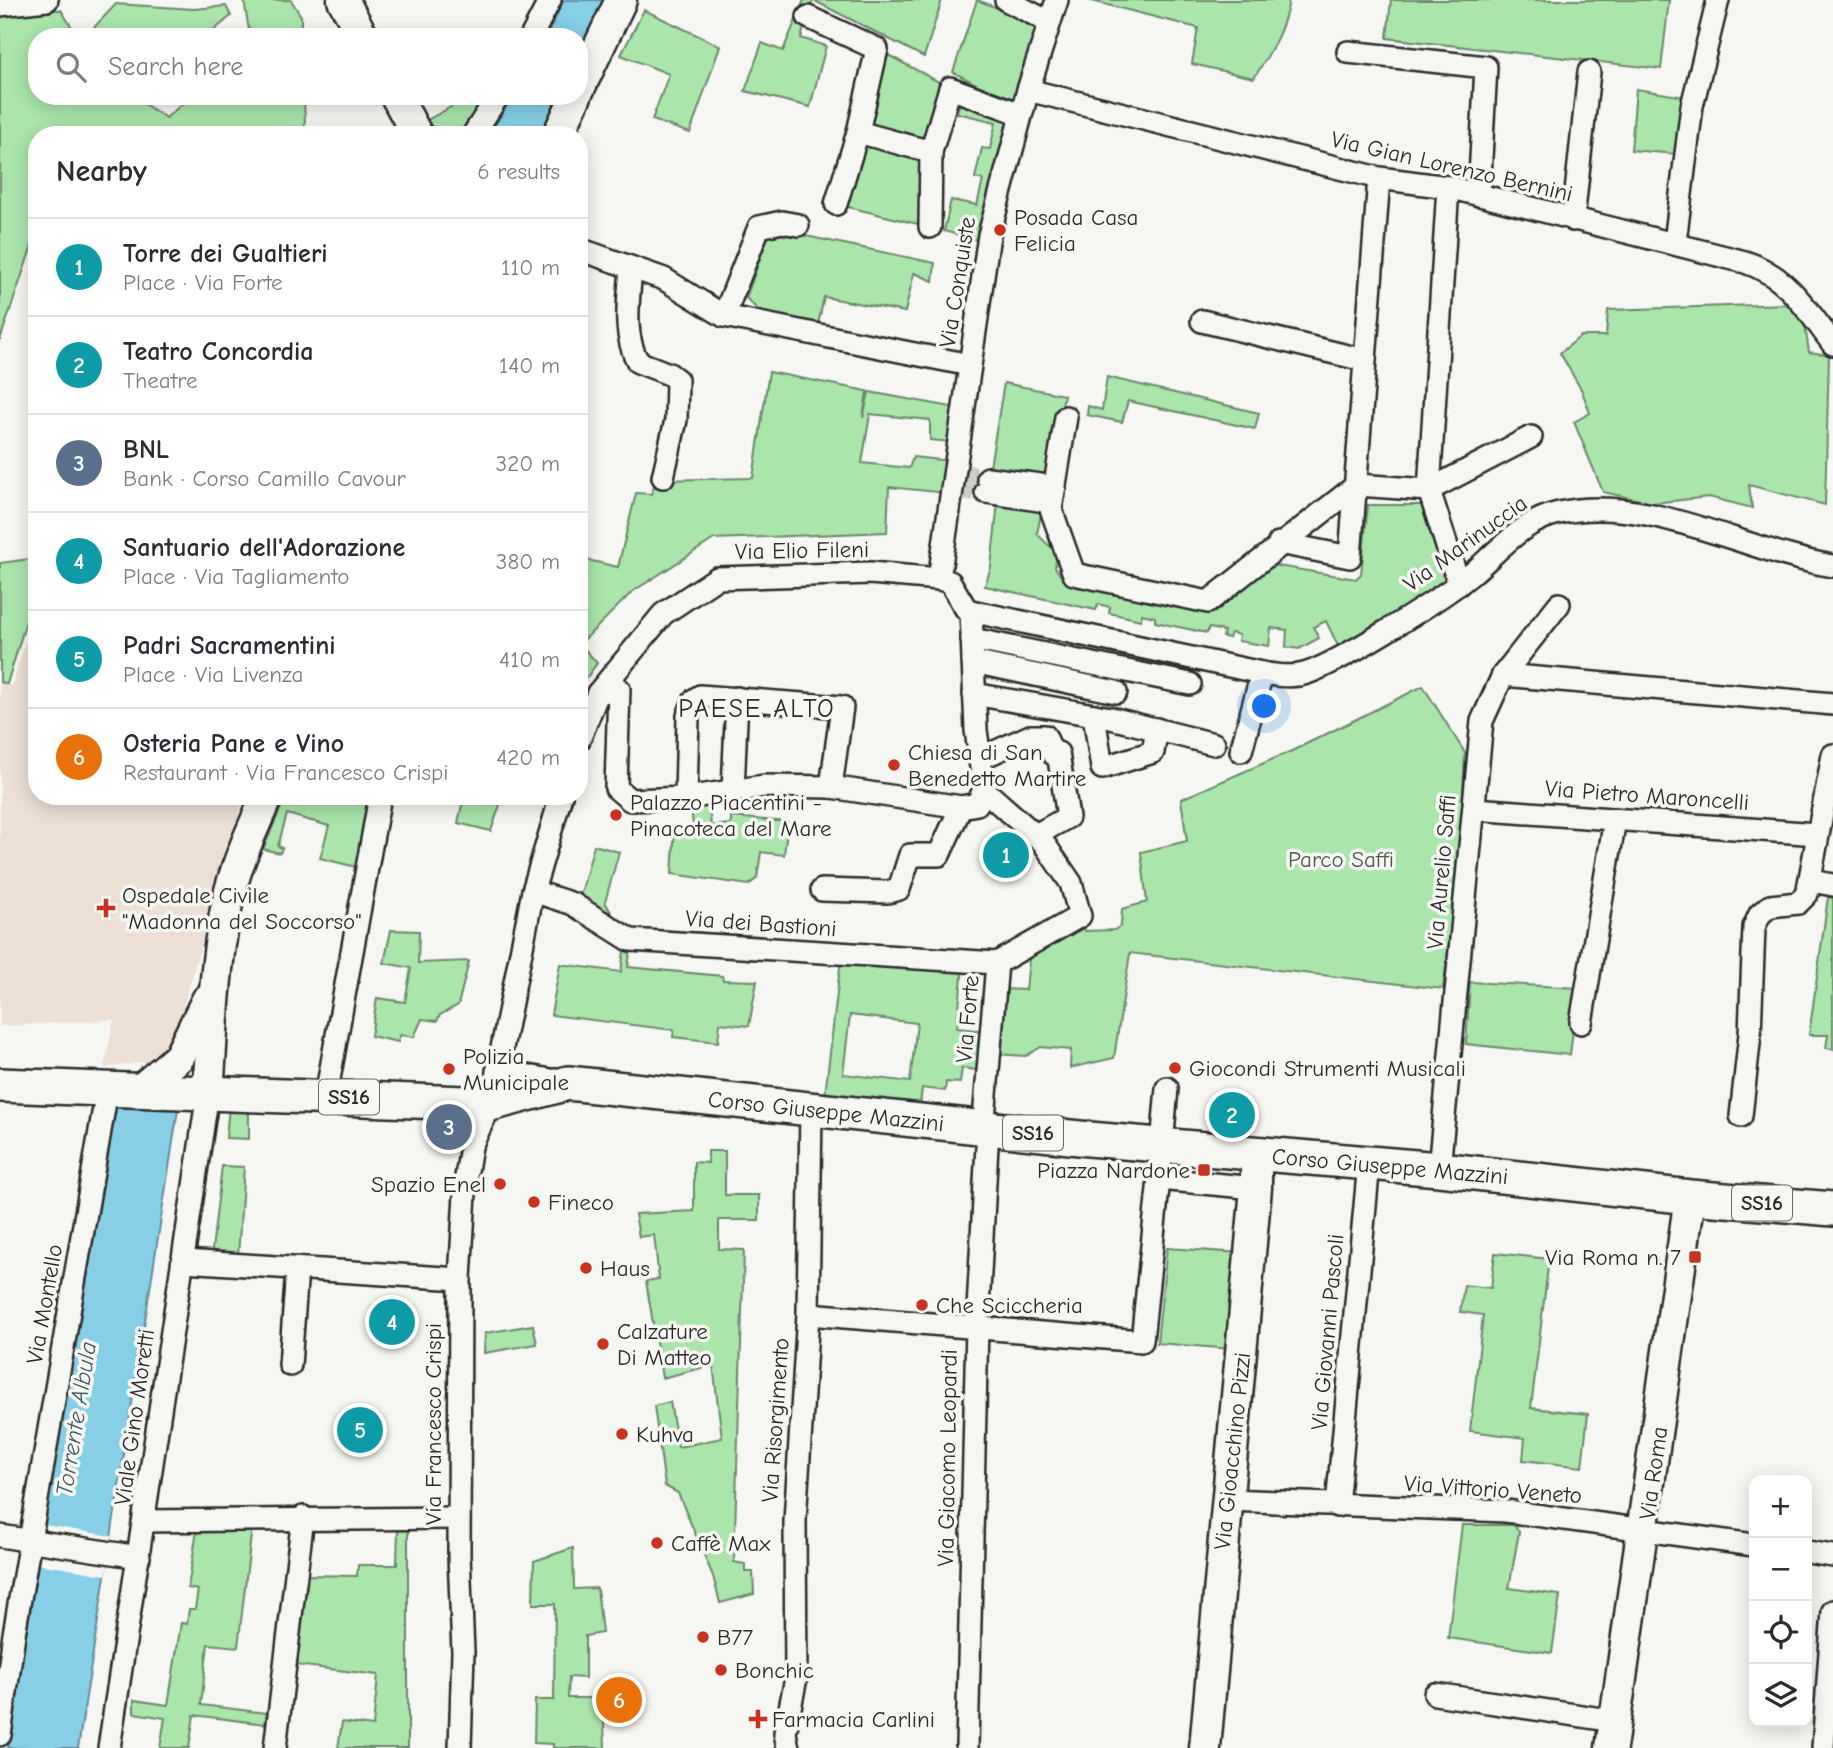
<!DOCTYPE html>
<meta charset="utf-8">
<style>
body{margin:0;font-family:"Comic Neue",sans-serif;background:#f2f2f3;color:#2b2b33}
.controls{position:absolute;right:21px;bottom:21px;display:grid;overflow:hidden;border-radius:14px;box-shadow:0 4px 18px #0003}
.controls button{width:63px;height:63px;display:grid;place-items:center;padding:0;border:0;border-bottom:2px solid #e1e1e2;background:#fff;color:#2b2b33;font:35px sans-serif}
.you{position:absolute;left:1265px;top:707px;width:24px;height:24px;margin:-18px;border:5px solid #fff;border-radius:50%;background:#1a73e8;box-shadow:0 0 0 10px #1a73e833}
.badge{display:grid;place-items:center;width:46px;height:46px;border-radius:50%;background:#b45309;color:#fff;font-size:23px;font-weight:700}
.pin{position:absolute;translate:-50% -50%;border:4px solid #fff;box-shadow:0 2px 7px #0006}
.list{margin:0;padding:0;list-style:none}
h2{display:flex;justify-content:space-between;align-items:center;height:91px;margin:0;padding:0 28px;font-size:30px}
h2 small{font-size:23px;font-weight:400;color:#7c7c81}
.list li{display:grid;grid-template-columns:46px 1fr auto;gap:21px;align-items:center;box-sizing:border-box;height:98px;padding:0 28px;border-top:2px solid #e1e1e2}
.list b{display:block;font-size:26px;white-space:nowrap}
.list p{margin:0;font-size:23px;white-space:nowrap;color:#7c7c81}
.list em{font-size:23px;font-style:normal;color:#7c7c81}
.icon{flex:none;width:38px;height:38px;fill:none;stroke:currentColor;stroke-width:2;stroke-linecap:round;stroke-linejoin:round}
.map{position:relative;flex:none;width:1833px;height:1748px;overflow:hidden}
.search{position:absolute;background:#fff;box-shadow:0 4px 18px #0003;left:28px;top:28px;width:560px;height:77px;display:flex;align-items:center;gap:18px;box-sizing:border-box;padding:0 24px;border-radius:28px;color:#7c7c81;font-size:26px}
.panel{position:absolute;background:#fff;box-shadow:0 4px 18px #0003;left:28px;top:126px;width:560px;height:679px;border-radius:28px}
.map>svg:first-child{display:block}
.built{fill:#eddfd3}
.green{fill:#aae5ab;stroke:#6a886b;stroke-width:2;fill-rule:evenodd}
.water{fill:#86cfe7;stroke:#628d9c;stroke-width:2}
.pier{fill:#f6f6f2}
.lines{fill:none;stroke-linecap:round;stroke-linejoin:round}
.street-tunnel{stroke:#cdcdca;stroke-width:21;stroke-dasharray:21 10;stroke-linecap:butt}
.street-casing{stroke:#2b2b2b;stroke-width:26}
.secondary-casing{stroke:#2b2b2b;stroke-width:35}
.primary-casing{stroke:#2b2b2b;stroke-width:38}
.street{stroke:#f6f6f2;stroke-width:21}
.secondary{stroke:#f6f6f2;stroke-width:30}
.primary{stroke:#f6f6f2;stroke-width:33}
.poi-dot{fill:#c8321e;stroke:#f6f6f2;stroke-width:2.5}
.labels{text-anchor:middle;stroke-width:7;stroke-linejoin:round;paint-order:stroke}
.shield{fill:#f6f6f2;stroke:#686867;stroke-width:2}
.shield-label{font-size:21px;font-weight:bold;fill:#2b2b2b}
.street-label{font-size:23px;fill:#2b2b2b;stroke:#f6f6f2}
.poi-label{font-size:23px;fill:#2b2b2b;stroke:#f6f6f2;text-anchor:start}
.park-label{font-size:23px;fill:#4b5a4b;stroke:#f6f6f2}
.water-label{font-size:24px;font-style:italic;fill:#465c63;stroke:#f6f6f2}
.quarter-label{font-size:26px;letter-spacing:2px;fill:#2b2b2b;stroke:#f6f6f2}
</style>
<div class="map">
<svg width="1833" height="1748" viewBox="0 0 1833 1748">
<rect width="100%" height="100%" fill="#f6f6f2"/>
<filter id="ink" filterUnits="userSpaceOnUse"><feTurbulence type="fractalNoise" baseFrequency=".0143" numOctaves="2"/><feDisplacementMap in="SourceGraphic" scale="14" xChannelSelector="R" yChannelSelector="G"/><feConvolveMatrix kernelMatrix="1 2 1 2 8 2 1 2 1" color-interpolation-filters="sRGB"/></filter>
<g filter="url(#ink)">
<polygon class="built" points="37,603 37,796 244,796 175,1035 161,1059 104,1068 114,1020 0,1026 0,683 12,686"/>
<g class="green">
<polygon points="244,0 291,0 301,16 301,37 250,37"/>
<polygon points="804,0 942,0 924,57 813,0 801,38 826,46 810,107 745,91 762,43 783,51"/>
<polygon points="977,0 1041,25 1014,104 953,72"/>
<path d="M1088,0H1289C1284,30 1270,53 1254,78L1192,64L1198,28Z"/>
<polygon points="1391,0 1669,0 1661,69 1387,38"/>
<polygon points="116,4 194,9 226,6 231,16 206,37 85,37"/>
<polygon points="20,10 61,10 78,37 37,37 37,96 132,96 166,118 191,96 304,96 305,126 298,135 37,135 37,231 0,340 0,14"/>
<polygon points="644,10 720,46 690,133 652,120 669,74 621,55"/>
<polygon points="877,49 950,88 931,152 858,132"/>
<polygon points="1636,89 1685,97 1676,154 1631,150"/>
<polygon points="456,96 498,96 473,135 416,135 413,128 458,103"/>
<polygon points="960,101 1013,119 980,241 944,231 951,200 977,205 983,180 975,178 982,148 990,149 996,122 957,113"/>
<polygon points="856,141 931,163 930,227 836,204"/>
<polygon points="782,231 935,263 933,281 914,273 905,312 824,297 817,329 769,321 746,298 769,234"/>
<polygon points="1791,304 1805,325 1809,352 1829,355 1825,505 1749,485 1752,508 1709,497 1653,503 1603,492 1574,422 1590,413 1582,391 1560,353 1581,336 1606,336 1608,310"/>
<polygon points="769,372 867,391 863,418 869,392 957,408 951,442 930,440 930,420 870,414 862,463 909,468 913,457 950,461 946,493 889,487 887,532 714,539 632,592 580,644 597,663 587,677 579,675 579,558 618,567 636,493 651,494 657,480 753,478"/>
<polygon points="1107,377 1259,413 1255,429 1128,401 1122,422 1087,415 1088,406 1102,410"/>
<polygon points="1004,383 1064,395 1049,474 990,467"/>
<polygon points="998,502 1042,509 1037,534 1057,553 1055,567 1063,579 1217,610 1266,564 1356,579 1361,574 1368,505 1425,505 1452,585 1339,648 1326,621 1313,627 1319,638 1299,649 1286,647 1287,630 1271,628 1269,646 1238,641 1239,635 1231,633 1229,638 1223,637 1224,631 1209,628 1207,633 1155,622 1155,617 1142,614 1141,620 1109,613 1110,607 1098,604 1096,610 985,586 991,567"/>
<polygon points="37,558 37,585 7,684 0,682 0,563"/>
<polygon points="1423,686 1465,753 1459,867 1443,989 1130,953 1114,1058 1070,1068 1071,1050 1041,1047 1026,1056 996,1054 1002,989 1026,990 1030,950 1085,922 1085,931 1114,930 1121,926 1122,909 1147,902 1141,852 1187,841 1181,799 1294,750"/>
<polygon points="286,796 373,796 360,868 320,858 329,826 287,814 278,846 282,848 280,853 263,849"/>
<polygon points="464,796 503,796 491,831 458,823"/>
<polygon points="709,804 711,826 731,824 731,817 788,822 784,855 761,852 757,878 749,885 672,874 675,827 693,826 691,806"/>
<polygon points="594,845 619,852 605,902 612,914 580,897"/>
<polygon points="1828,897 1833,898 1833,1049 1826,1048 1828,1035 1809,1035"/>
<polygon points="391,930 419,931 418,963 469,961 458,1005 440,1015 437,1021 422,1019 414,1037 400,1035 398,1042 371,1036 377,998 405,1002 411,968 384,963"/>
<polygon points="625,943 631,946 628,967 722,976 723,980 757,981 749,1026 720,1023 718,1042 673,1037 674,1030 551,1015 560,964 621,972"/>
<path d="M841,959L963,966L957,1028L987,1031L983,1071L962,1068L960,1083L946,1082L945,1091L922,1088L920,1106L825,1095ZM850,1015L917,1023L910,1082L843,1074Z"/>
<polygon points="1470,982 1578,988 1570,1055 1466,1044"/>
<polygon points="229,1106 249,1106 249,1139 226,1138"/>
<polygon points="708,1151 725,1151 725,1195 759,1195 759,1220 719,1220 719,1249 744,1250 734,1562 745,1564 745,1572 753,1572 754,1594 720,1603 713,1576 678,1493 665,1486 654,1406 670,1402 678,1447 722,1438 713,1365 662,1378 646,1281 659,1279 654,1235 639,1237 635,1214 694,1211 694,1162 708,1163"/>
<polygon points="222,1166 244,1167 238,1256 211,1258"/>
<polygon points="1167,1248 1241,1253 1232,1349 1157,1343"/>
<polygon points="1495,1253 1549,1259 1531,1408 1588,1414 1582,1467 1523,1460 1525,1438 1470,1431 1483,1315 1460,1312 1464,1285 1491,1288"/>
<polygon points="533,1325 537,1344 484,1353 485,1333"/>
<polygon points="1462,1525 1515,1525 1519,1532 1509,1588 1560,1595 1552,1653 1448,1638"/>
<polygon points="252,1527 238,1647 208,1644 201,1705 267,1713 265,1724 194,1715 189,1748 160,1748 165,1718 134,1713 134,1700 168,1705 181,1623 187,1624 189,1609 195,1609 198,1590 188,1588 197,1530"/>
<polygon points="398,1529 408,1529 408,1748 338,1748 342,1722 373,1726 378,1675 295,1665 306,1575 357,1576 358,1565 397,1565"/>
<polygon points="573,1548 574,1589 597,1588 602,1633 585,1636 585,1678 569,1677 568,1698 603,1698 605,1748 553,1748 553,1744 534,1743 535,1700 554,1700 555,1604 533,1604 534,1561"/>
</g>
<g class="water">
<polygon points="564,0 613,0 579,69 579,37 546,37"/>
<polygon points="513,96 565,96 547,135 489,135"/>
<polygon points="111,1094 180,1097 78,1748 8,1748"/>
</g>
<polygon class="pier" points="44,1525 112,1536 106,1575 38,1564"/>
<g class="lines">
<g class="street-tunnel">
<polyline points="955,474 988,478"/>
<polyline points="953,489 986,492"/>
</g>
<defs>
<g id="street">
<polyline points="1006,0 1049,22"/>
<polyline points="0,5 47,0"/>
<polyline points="808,17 877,49 858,132 931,152 950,88 1021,114"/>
<polyline points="531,37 550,0"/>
<polyline points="1348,52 1486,67 1479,195"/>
<path d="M1028,90L1379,178L1448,187L1745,262C1788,276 1807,310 1833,344"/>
<polyline points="473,135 498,96"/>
<polyline points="1448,187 1429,490 1459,584"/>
<polyline points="836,204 858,132"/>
<polyline points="1573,220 1589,72"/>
<polyline points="930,227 931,152"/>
<polyline points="1675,242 1692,106 1718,0"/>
<polyline points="579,249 664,279 724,316 970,365"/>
<path d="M631,268C629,300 622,333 638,362L669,374L677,380L676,420L663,477"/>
<polyline points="724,316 759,227 782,222 798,225"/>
<polyline points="1202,321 1364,360"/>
<polyline points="1066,417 1051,509 1074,574 1208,602 1357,485 1429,490 1531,437"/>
<polyline points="988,478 1055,487"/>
<polyline points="986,492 1052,502"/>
<polyline points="1279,543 1350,557 1379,178"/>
<polyline points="939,579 989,235 1028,90 1057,0"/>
<path d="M971,611L1262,673C1274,675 1287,677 1299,675C1328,671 1443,597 1469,576C1497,553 1521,521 1559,513C1649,493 1745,552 1833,566"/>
<polyline points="972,639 1190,684"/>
<polyline points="973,662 1116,692"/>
<polyline points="1503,675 1833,704"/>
<polyline points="598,693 619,689 616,788 630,800 686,798 764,786 831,787 961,807 977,804 984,790"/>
<polyline points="974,694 1111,718 1214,744"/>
<polyline points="1094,715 1102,768 1153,752 1157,729"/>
<polyline points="579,740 598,693 663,614 717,578 870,573 939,579 950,582 966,609 971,611 976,730 984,790"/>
<polyline points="1241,751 1262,673"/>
<polyline points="979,759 1030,736 1045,736 1053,754 1058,753 1068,817 1034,836"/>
<polyline points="733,790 737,698"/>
<polyline points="686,798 688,716 694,700 700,696 842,707 831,787"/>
<polyline points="1474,809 1817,834"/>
<polyline points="1811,881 1833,885"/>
<polyline points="822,890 888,892 899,889 910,855 939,855 961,807"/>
<polyline points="533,891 573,904 630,940 997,963"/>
<polyline points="1581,1023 1615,819"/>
<polyline points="497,1071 557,1081"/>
<polyline points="326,1096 380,796"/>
<polyline points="1741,1116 1750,1034 1754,927 1760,914 1770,906 1798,903 1807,894 1833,755"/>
<polyline points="980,1126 984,1119 997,963 1080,916 1071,883 1043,842 984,790"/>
<polyline points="1439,1169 1482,721 1503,675 1559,604"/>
<polyline points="1159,1179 1167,1088"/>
<polyline points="184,1261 460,1279"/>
<polyline points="808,1314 1142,1341 1159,1179 1256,1188"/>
<polyline points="290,1365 297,1269"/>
<polyline points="1227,1500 1506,1511 1754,1545"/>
<polyline points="1337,1506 1369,1163"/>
<polyline points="145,1521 459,1518"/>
<polyline points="0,1536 139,1557"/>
<polyline points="1807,1552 1833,1556"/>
<polyline points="1435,1694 1615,1721"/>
<polyline points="0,1735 14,1634 107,1090"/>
<polyline points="109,1748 208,1093"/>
<polyline points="275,1748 303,1517"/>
<polyline points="460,1748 463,1652 459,1555 460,1279 466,1177 471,1146 491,1104 533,891 561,796"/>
<polyline points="788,1748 785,1733 796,1678 795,1521 808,1314 811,1110"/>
<polyline points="967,1748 977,1327 988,1128"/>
<polyline points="1823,1748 1833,1611"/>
</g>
<g id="secondary">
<polyline points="343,0 363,37"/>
<polyline points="579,89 621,0"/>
<polyline points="396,96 417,135"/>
<polyline points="558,135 576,96"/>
<polyline points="140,1090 179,1057 207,1000"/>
<path d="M208,1093C213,1026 214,957 230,891C239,858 253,828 267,796"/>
<polyline points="1205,1748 1256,1188 1256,1155"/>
<polyline points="1611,1748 1690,1197"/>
</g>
<polyline id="primary" points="0,1085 491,1104 568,1083 1089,1139 1439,1169 1690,1197 1833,1209"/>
</defs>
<use href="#street" class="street-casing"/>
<use href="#secondary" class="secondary-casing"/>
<use href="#primary" class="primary-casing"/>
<use href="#street" class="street"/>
<use href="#secondary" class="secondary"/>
<use href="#primary" class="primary"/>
</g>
</g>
<g class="poi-dot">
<circle cx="1000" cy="230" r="7"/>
<circle cx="894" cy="765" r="7"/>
<circle cx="616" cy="815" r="7"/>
<path d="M102.5 897.5h7v7h7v7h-7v7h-7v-7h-7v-7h7z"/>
<circle cx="1175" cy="1068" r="7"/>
<circle cx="449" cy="1069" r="7"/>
<rect x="1197" y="1163" width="14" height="14" rx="3.5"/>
<circle cx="500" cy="1184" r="7"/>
<circle cx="534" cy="1202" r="7"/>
<rect x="1688" y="1250" width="14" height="14" rx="3.5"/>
<circle cx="586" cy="1268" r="7"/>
<circle cx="922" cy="1305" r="7"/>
<circle cx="603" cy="1344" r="7"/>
<circle cx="622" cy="1434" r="7"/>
<circle cx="657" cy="1543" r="7"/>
<circle cx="703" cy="1637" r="7"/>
<circle cx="721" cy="1670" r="7"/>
<path d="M754.5 1708.5h7v7h7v7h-7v7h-7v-7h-7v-7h7z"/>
</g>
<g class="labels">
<g class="shield">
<rect x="319" y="1079.5" width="60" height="35" rx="5"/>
<rect x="1003" y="1115.5" width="60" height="35" rx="5"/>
<rect x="1732" y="1185.5" width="60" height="35" rx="5"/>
</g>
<g class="shield-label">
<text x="349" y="1104">SS16</text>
<text x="1033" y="1140">SS16</text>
<text x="1762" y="1210">SS16</text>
</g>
<g class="street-label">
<text transform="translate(1452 166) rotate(13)" y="8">Via Gian Lorenzo Bernini</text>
<text transform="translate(957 282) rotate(-81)" y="8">Via Conquiste</text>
<text transform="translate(1465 543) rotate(-36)" y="8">Via Marinuccia</text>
<text transform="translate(802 550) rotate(-1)" y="8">Via Elio Fileni</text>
<text transform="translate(1647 795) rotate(4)" y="8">Via Pietro Maroncelli</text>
<text transform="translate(1441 872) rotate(-85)" y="8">Via Aurelio Saffi</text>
<text transform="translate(761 923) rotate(4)" y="8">Via dei Bastioni</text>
<text transform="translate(967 1019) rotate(-85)" y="8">Via Forte</text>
<text transform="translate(826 1111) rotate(6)" y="8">Corso Giuseppe Mazzini</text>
<text transform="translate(1390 1166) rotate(5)" y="8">Corso Giuseppe Mazzini</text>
<text transform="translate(44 1304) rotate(-80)" y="8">Via Montello</text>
<text transform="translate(1327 1332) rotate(-85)" y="8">Via Giovanni Pascoli</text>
<text transform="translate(134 1417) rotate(-82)" y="8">Viale Gino Moretti</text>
<text transform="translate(775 1420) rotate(-86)" y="8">Via Risorgimento</text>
<text transform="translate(433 1424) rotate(-90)" y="8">Via Francesco Crispi</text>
<text transform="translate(1232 1451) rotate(-84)" y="8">Via Gioacchino Pizzi</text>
<text transform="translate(947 1458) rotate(-89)" y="8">Via Giacomo Leopardi</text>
<text transform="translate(1653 1473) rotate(-82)" y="8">Via Roma</text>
<text transform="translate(1493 1489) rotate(4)" y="8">Via Vittorio Veneto</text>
</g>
<g class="poi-label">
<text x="1014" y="225">Posada Casa<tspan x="1014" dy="26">Felicia</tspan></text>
<text x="908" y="760">Chiesa di San<tspan x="908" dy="26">Benedetto Martire</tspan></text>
<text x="630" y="810">Palazzo Piacentini -<tspan x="630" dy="26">Pinacoteca del Mare</tspan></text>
<text x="122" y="903">Ospedale Civile<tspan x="122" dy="26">"Madonna del Soccorso"</tspan></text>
<text x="463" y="1064">Polizia<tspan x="463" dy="26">Municipale</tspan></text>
<text x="1189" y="1076">Giocondi Strumenti Musicali</text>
<text x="1190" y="1178" text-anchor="end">Piazza Nardone</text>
<text x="486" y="1192" text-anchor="end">Spazio Enel</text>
<text x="548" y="1210">Fineco</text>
<text x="1681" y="1265" text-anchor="end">Via Roma n. 7</text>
<text x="600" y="1276">Haus</text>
<text x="936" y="1313">Che Sciccheria</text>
<text x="617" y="1339">Calzature<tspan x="617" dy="26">Di Matteo</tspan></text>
<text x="636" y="1442">Kuhva</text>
<text x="671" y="1551">Caffè Max</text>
<text x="717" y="1645">B77</text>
<text x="735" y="1678">Bonchic</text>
<text x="772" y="1727">Farmacia Carlini</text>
</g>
<g class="park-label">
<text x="1341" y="867">Parco Saffi</text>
</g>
<g class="water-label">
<text transform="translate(76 1419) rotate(-81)" y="8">Torrente Albula</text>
</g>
<g class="quarter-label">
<text x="757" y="717">PAESE ALTO</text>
</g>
</g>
</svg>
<div class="controls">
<button>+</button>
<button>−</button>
<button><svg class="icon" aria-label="locate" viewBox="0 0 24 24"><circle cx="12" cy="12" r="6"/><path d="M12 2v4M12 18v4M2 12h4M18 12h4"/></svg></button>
<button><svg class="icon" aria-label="layers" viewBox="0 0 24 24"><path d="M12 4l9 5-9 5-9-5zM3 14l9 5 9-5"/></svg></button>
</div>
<div class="you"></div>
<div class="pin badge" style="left:1006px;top:855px;background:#0f9aa8">1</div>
<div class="pin badge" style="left:1232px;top:1115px;background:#0f9aa8">2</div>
<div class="pin badge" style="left:449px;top:1127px;background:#5c6f8a">3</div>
<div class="pin badge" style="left:392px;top:1322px;background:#0f9aa8">4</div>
<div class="pin badge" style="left:360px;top:1430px;background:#0f9aa8">5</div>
<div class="pin badge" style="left:619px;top:1700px;background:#e8710a">6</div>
<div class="search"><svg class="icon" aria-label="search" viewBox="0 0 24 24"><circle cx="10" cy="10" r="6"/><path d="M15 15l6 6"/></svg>Search here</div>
<section class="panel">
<h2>Nearby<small>6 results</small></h2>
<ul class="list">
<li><span class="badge" style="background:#0f9aa8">1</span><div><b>Torre dei Gualtieri</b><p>Place · Via Forte</p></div><em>110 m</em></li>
<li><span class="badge" style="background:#0f9aa8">2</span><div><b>Teatro Concordia</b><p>Theatre</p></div><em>140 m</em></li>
<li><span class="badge" style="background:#5c6f8a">3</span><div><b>BNL</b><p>Bank · Corso Camillo Cavour</p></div><em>320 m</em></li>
<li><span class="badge" style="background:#0f9aa8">4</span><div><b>Santuario dell'Adorazione</b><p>Place · Via Tagliamento</p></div><em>380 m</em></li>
<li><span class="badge" style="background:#0f9aa8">5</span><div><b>Padri Sacramentini</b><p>Place · Via Livenza</p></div><em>410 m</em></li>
<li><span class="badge" style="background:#e8710a">6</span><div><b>Osteria Pane e Vino</b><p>Restaurant · Via Francesco Crispi</p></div><em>420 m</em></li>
</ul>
</section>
</div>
